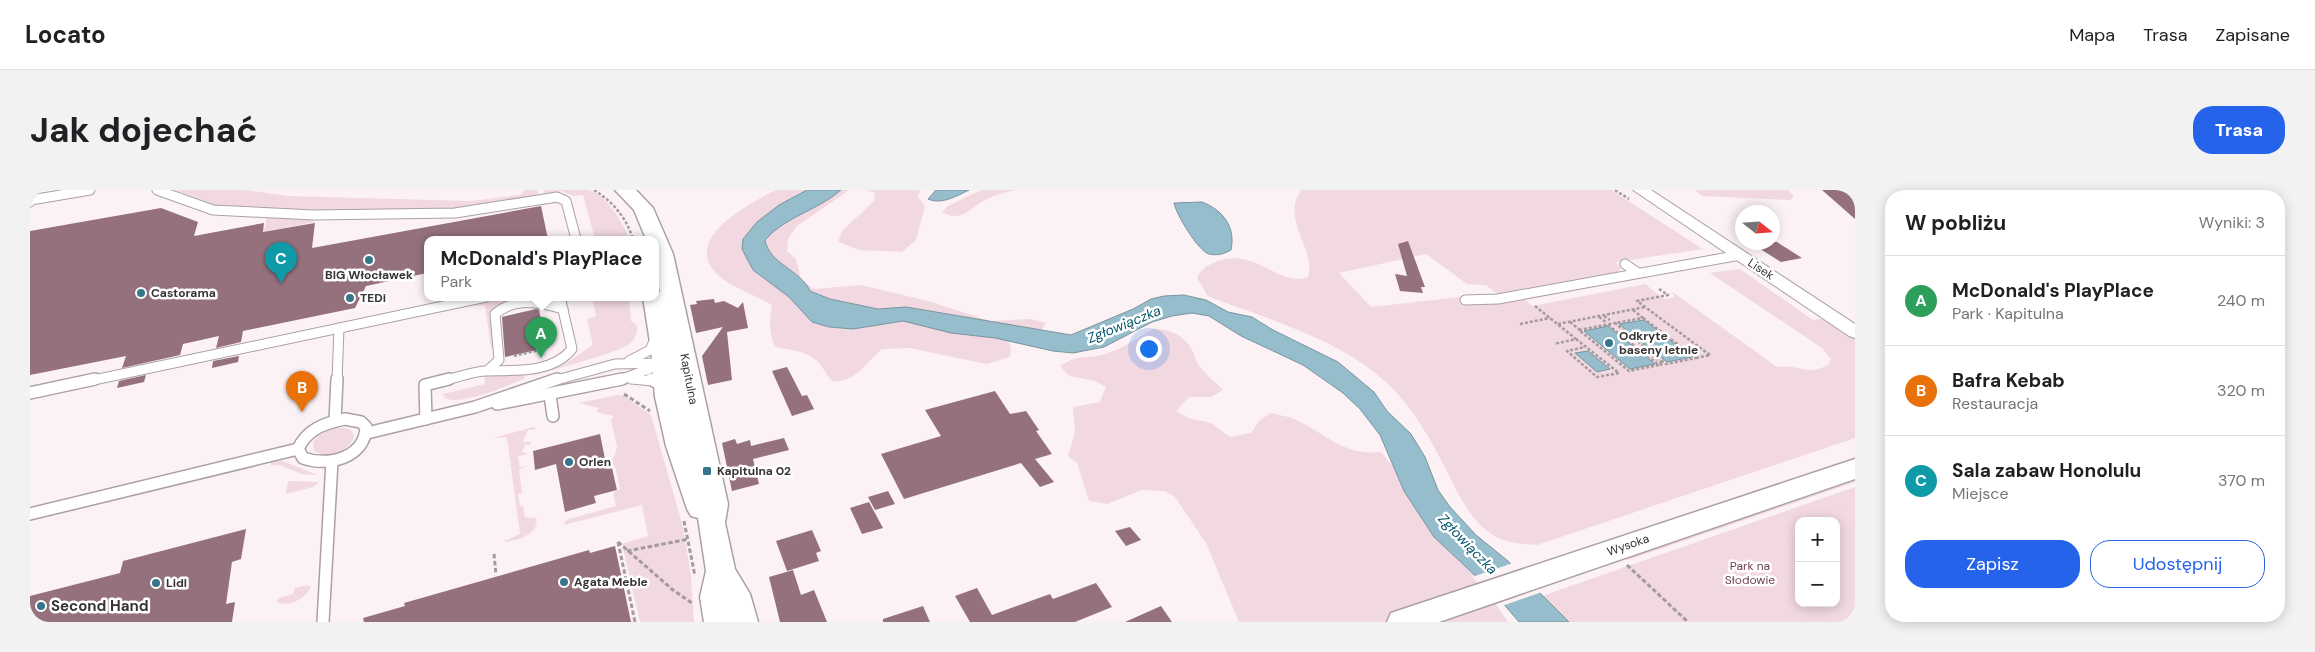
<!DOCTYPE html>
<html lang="pl">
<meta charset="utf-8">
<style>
body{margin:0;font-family:"DM Sans",sans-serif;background:#f2f2f2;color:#202124}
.controls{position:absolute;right:15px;bottom:15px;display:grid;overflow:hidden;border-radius:10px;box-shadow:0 2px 12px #0003}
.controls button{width:45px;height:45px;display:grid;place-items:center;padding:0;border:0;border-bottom:1px solid #e0e0e0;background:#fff;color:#202124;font:25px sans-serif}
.compass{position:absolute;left:1705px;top:15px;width:45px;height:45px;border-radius:50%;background:#fff;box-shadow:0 2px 12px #0003;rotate:107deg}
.you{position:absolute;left:1118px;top:158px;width:18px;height:18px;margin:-12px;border:4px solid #fff;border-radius:50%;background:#1a73e8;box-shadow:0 0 0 8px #1a73e833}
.badge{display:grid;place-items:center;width:32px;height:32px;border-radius:50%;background:#2563eb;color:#fff;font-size:16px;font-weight:700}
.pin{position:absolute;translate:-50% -41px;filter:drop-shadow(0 1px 2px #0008)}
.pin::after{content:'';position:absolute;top:26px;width:18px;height:15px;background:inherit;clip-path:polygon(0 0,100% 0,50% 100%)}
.popup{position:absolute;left:394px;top:46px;width:235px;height:65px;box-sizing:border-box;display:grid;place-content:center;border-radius:10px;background:#fff;filter:drop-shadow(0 1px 4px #0005);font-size:16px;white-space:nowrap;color:#757577}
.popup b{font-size:19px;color:#202124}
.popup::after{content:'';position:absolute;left:50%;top:100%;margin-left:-10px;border:10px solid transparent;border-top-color:#fff}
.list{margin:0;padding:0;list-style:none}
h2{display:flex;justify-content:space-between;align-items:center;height:65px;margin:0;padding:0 20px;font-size:21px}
h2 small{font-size:16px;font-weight:400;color:#757577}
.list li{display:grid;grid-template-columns:32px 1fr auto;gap:15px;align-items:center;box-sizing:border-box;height:90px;padding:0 20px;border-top:1px solid #e0e0e0}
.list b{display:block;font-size:19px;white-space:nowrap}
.list p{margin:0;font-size:16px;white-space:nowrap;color:#757577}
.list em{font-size:16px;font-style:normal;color:#757577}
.actions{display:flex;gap:10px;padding:15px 20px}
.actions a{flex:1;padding:11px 0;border:1px solid #2563eb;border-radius:20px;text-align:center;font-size:18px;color:#2563eb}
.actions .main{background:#2563eb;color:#fff}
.map{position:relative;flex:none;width:1825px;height:432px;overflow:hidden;border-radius:20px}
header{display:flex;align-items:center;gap:30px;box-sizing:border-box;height:70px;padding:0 25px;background:#fff;border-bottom:1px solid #e0e0e0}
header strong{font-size:24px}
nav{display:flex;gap:28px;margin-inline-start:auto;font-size:18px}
.intro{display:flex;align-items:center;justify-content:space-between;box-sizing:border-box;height:120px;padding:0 30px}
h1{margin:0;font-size:35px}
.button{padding:12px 22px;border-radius:20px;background:#2563eb;color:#fff;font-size:18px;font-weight:700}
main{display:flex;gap:30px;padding:0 30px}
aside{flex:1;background:#fff;border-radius:20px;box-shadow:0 2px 12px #0003}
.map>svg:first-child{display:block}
.green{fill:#f1d8e1;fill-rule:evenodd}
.water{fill:#96bdcc;stroke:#7a949f}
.pier{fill:#fcf2f5}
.building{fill:#94717d}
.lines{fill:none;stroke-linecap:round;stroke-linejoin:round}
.service-far1-casing{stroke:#aba1a4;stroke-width:11}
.service-casing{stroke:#aba1a4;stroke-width:14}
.minor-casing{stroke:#aba1a4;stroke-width:2}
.tertiary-casing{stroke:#aba1a4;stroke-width:3}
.path-far1{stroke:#a39b9e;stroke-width:2.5;stroke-dasharray:3 2;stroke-linecap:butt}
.path{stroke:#a39b9e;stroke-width:3;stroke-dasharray:4.5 2.5;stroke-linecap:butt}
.service-far1{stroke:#fff;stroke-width:9}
.service{stroke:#fff;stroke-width:11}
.minor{fill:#fff;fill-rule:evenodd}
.tertiary{fill:#fff;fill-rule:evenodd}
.poi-dot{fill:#37758a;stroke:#fff;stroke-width:2}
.labels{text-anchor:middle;stroke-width:5;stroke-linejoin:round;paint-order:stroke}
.street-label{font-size:12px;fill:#373335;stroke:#fff}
.poi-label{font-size:12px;font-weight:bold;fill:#373335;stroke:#fff;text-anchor:start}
.park-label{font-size:12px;fill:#723e53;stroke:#fff}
.water-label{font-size:14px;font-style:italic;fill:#06576d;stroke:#fff}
.near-poi-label{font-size:15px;font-weight:bold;fill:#373335;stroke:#fff;text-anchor:start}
</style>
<header>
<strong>Locato</strong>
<nav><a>Mapa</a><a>Trasa</a><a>Zapisane</a></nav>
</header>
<div class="intro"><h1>Jak dojechać</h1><a class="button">Trasa</a></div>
<main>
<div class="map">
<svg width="1825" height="432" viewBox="0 0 1825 432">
<rect width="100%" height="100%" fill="#fcf2f5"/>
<g class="green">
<polygon points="145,0 215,0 259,6 441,11 490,5 495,0 507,0 508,4 429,19 291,21 188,16"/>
<path d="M514,0C528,0 543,0 557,0C575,2 594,33 599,49H565L553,5L543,6L532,1L515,3Z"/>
<path d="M746,0H819L767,36L758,49L757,61L766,69L771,90L784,99L831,95L898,111L960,131L1001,129L1016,133L1008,145L978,150L981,158L980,167L957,174L879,158L852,159C833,175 830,189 803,192C796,185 792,175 786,170C774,160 759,160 745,157C739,141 739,132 742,115C727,106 709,100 694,90C644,53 716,15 746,0Z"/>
<polygon points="836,0 890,0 888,7 895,16 886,50 872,62 829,60 808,52 812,41 844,11 845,3"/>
<path d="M951,0H986C975,2 964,5 955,10C939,19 931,33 912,22L918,16Z"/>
<path d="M1271,0H1581L1673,59L1586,72L1591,78L1588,82L1589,84L1477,104L1466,103L1456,95L1437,94L1396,64L1309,83L1341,117L1431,107L1438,113L1625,86L1495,110L1503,116L1615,94L1634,109L1645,107L1641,101L1747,177C1766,173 1776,187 1798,175L1801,169L1792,158L1680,83L1710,79L1783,130L1797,128L1825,148V248L1507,355C1490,354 1474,353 1460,343C1438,328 1427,301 1415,278C1401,250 1385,222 1363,199C1316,150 1239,130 1178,106L1167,88C1172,78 1178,75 1188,71C1227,58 1250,98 1278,87C1287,59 1250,32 1271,0Z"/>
<polygon points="1665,0 1758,0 1764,6 1761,10 1672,6"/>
<polygon points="237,26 280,29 285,32 234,42"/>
<polygon points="477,107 492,107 475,112 461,125 464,152 461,158 455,115 443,116"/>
<path d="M562,107H599L601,131L607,135C608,143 605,149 598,155C590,161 512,184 502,185L500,182L536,173L563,155L557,129L566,126Z"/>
<path d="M1123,139C1139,139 1155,145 1162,160C1165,165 1165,170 1169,175C1175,184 1185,192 1193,200L1181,207H1159L1146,221L1158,228L1181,233L1200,247L1221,243L1230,230L1241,223C1248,225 1257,226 1264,229C1296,243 1312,266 1351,262L1419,346L1478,432H1209L1176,353L1145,307L1135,301L1112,300L1077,314L1059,311L1047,273L1038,266L1045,242L1043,217L1070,212L1076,197L1065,191L1039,186L1030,176C1050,164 1052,169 1071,165C1090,161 1107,148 1123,139Z"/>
<path d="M495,183L494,189C479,195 426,218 414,207L413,204L455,194L454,186Z"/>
<polygon points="587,205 594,206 621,225 653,337 661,386 664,432 610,432 592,354 618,346 612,315 534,335 536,330 586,316 583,303 590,299 585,276 577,277 585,265 587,257 581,230 584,226 566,222 569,218 549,213"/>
<path d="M504,237L506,239L498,240L493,252H501L500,255H495L492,262L498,264L488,266L490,277L496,276L489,280L492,303L488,304L490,316H493L495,327L506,328C510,344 488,350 476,352L474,351L490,344L477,247L463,248Z"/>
<path d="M316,238L322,241L324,246C320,261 298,269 284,261L283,253C290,242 303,237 316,238Z"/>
<polygon points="252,271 288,285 272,284 251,276 241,275 241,272"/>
<polygon points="1825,289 1825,292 1598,370 1595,368"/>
<polygon points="258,291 289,292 283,297 256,304"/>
<path d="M1825,297V432H1539L1512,406ZM1769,331H1806V413H1769Z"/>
<path d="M278,395L281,397C276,408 259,418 247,412L249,408L263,404L265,398Z"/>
</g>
<g class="water">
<path d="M777,0H811C787,21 756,26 735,50C739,74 771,80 780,101L800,109L848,119L876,117L894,120L1041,145L1103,119L1121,109L1134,106L1154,105L1176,110L1198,122L1222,127L1243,140L1308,172L1344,202L1357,221L1381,244L1395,267L1408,300L1420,317L1446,345L1478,371L1539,432H1489L1466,405L1404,347L1374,301L1350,245L1330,219L1313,203L1273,175L1211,146L1179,126L1162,123L1142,126L1122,132L1074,157L1043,163L1023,161L965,148L921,143L873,131L823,139L799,137L782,132L759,107L723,80L712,59L713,49L727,32L749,15Z"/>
<path d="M906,0H939C927,6 911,15 898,9Z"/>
<path d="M1172,12C1193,20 1206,37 1201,60C1194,64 1187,66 1179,64C1168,61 1146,24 1144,13Z"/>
<polygon points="1614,130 1662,167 1637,172 1589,134"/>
<polygon points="1578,136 1625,174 1600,179 1554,141"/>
<polygon points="1558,161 1580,179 1567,182 1545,163"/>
</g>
<polygon class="pier" points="1483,373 1512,402 1472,416 1442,387"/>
<g class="building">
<polygon points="1792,0 1825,0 1825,29"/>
<polygon points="511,16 518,49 397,49 397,83 336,96 325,118 213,141 211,152 186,158 189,146 153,154 150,165 92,178 96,166 0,185 0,41 131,18 168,32 164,46 234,33 233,42 285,33 282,58"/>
<polygon points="1378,51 1395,97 1391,97 1393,103 1370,101 1365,84 1377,86 1368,54"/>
<polygon points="1719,52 1747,52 1772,68 1751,72"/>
<polygon points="684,109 685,113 694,111 708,118 713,112 718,138 697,142 702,190 678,195 672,166 693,137 666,143 660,115 667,114 666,111"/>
<polygon points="506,119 509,120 517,158 475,167 472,127"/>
<polygon points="209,166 208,172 182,178 183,171"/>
<polygon points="757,177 772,206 777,205 784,219 762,226 742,181"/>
<polygon points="116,185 114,192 87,198 89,191"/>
<polygon points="965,201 980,224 996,221 1009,240 1006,241 1022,264 1005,269 1024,292 1010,297 991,273 874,309 851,264 911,246 895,220"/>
<polygon points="570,244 577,279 582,278 587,300 564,306 566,313 535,322 526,274 505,280 503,261"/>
<polygon points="754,248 759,260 723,269 729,294 702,301 692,253 705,249 707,254 720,250 721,256"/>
<polygon points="858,301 865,314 845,320 838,307"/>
<polygon points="839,312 853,338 832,344 820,318"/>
<polygon points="1100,337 1111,350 1096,356 1085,341"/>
<polygon points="216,339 211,369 202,372 196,414 205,412 202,432 0,432 0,406 90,383 93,371"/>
<polygon points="782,340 791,361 786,363 789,371 757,381 746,351"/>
<polygon points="585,356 601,432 334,432 333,428 375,416 374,413 559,360 560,363"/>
<polygon points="763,380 771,405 784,400 797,432 750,432 739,387"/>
<polygon points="1066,393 1082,417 1045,432 940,432 925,406 947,398 962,425 1020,404 1023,409"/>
<polygon points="893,416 900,432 853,432 853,429"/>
<polygon points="1131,416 1142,432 1095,432"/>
</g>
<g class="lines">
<defs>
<g id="service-far1">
<polyline points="127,0 183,20 284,25 425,23 527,7 536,11 546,49"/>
<polyline points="0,12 1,10 60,0"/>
<polyline points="1595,74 1608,83"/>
<polyline points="514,107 531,111"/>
<polyline points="1435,110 1468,109 1710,65"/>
<polyline points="599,171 620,160 626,147"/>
<path d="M458,180L469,170L465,124C485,107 509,112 533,119"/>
<polyline points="601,189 623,191"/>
<polyline points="59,191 456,107"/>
<polyline points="307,191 309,138"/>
<path d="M414,191C427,187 442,182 455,181C484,180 522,184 542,159L530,107"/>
<polyline points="523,191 585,174 634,173"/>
<polyline points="587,191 632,174"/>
</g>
<g id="service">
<polyline points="621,189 634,197"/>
<polyline points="0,203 65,189"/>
<polyline points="520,205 523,226"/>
<polyline points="467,214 592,189"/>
<path d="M315,229L331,232L336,237C335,268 298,277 273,268L268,259C277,239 295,233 315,229Z"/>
<polyline points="396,229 395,195 419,189"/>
<polyline points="305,230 307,189"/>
<polyline points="337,243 445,217 527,189"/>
<polyline points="0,324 268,259"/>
<polyline points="293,432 302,271"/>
</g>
<polygon id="minor" points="1603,0 1621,0 1825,134 1825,148 1819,146"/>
<g id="tertiary">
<polygon points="585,0 606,0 623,18 643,64 698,314 695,333 705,379 720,404 728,432 674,432 670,407 676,381 668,328 661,326 657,319 636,256 625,207 621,159 613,107 625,107 625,101 630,102 625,75 625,49 616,49 604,20"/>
<polygon points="1825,269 1825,289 1409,432 1357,432 1361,423"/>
</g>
</defs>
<use href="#service-far1" class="service-far1-casing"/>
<use href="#service" class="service-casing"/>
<use href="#minor" class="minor-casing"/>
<use href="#tertiary" class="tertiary-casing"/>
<g class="path-far1">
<path d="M564,0C583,12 596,27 603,49"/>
<polyline points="1585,0 1599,9"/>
<polyline points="1629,99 1638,105 1607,111 1680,165"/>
<polyline points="1505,116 1546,149 1524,154"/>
<polyline points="1603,120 1613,128"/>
<polyline points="1574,126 1580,130"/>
<polyline points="1569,127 1577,133"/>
<polygon points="1613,128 1666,168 1636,174 1585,133"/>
<polyline points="1540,132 1550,140"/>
<polyline points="1490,134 1520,128"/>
<polyline points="1528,134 1615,117"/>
<polyline points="1578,135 1629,175 1599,181 1549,140 1585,133"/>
<polyline points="1546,149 1589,183 1567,187 1537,161 1555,157"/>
<polyline points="1623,164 1620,164 1633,174 1629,175"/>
<polyline points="484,166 518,158 512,127"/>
<polyline points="1666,168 1680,165"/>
</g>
<g class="path">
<polyline points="594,204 620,221"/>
<polyline points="654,331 665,386"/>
<polyline points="588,352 643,400 662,413"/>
<polyline points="588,352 605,432"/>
<polyline points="597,361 659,349"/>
<polyline points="464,364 466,385"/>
<polyline points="1597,375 1658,432"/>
</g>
<use href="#service-far1" class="service-far1"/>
<use href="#service" class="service"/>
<use href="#minor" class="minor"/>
<use href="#tertiary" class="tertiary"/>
</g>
<g class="poi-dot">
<circle cx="339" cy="70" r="5"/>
<circle cx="111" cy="103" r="5"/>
<circle cx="320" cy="108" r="5"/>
<circle cx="1579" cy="153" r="5"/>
<circle cx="539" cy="272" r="5"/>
<rect x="672" y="276" width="10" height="10" rx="2.5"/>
<circle cx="534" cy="392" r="5"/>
<circle cx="126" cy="393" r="5"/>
<circle cx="11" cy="416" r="5"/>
</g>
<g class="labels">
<g class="street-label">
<text transform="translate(1731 79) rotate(33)" y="4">Lisek</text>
<text transform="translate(659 189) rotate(79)" y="4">Kapitulna</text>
<text transform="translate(1598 355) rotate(-19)" y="4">Wysoka</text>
</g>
<g class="poi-label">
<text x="339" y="89" text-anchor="middle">BIG Włocławek</text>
<text x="121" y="107">Castorama</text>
<text x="330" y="112">TEDi</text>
<text x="1589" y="150">Odkryte<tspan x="1589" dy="14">baseny letnie</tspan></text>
<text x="549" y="276">Orlen</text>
<text x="687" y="285">Kapitulna 02</text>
<text x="544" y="396">Agata Meble</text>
<text x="136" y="397">Lidl</text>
</g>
<g class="park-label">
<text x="1720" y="380">Park na<tspan x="1720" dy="14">Słodowie</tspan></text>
</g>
<g class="water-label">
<text transform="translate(1094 134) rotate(-22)" y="5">Zgłowiączka</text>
<text transform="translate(1438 354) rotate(46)" y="5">Zgłowiączka</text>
</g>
<g class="near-poi-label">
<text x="21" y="421">Second Hand</text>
</g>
</g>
</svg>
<div class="controls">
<button>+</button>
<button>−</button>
</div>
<svg class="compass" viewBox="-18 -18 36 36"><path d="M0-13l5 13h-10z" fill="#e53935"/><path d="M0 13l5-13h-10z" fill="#757577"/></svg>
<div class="you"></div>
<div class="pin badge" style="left:511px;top:168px;background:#2e9e5b">A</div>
<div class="popup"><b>McDonald's PlayPlace</b>Park</div>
<div class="pin badge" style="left:272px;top:222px;background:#e8710a">B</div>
<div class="pin badge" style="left:251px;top:93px;background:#0f9aa8">C</div>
</div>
<aside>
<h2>W pobliżu<small>Wyniki: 3</small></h2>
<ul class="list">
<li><span class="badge" style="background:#2e9e5b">A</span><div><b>McDonald's PlayPlace</b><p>Park · Kapitulna</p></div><em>240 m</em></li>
<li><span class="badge" style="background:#e8710a">B</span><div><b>Bafra Kebab</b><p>Restauracja</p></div><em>320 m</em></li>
<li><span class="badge" style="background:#0f9aa8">C</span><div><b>Sala zabaw Honolulu</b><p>Miejsce</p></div><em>370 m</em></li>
</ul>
<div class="actions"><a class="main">Zapisz</a><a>Udostępnij</a></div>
</aside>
</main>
